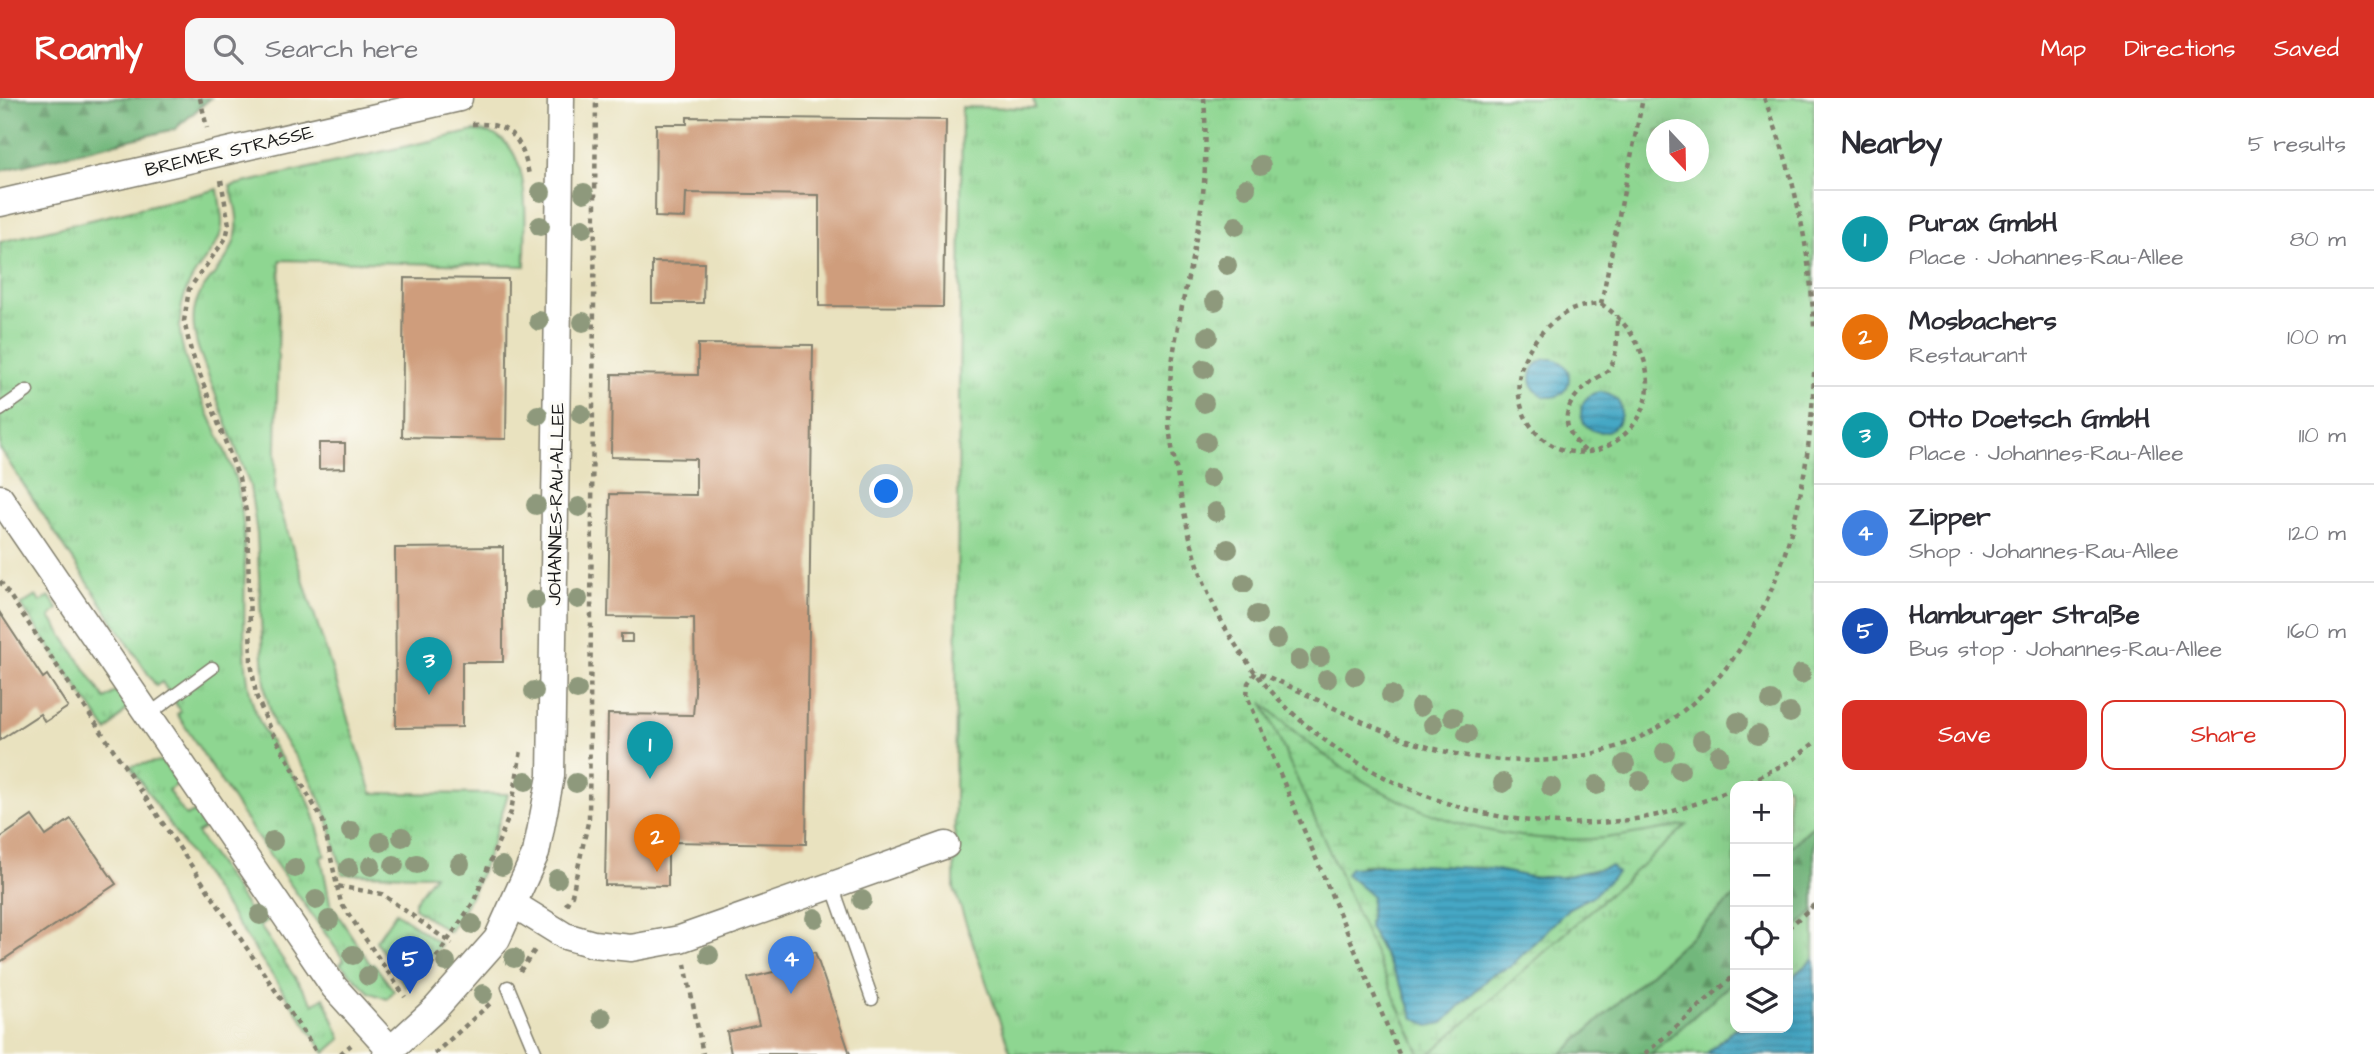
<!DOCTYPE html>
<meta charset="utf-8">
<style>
body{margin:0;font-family:"Architects Daughter",sans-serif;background:#f7f7f7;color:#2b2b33}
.controls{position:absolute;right:21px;bottom:21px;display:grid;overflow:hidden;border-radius:14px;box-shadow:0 7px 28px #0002}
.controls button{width:63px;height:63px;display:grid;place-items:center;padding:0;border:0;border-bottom:2px solid #e1e1e2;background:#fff;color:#2b2b33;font:35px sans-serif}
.compass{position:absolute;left:1646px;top:21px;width:63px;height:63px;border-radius:50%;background:#fff;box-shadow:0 7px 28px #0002;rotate:158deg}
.you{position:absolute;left:887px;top:394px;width:24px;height:24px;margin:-18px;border:5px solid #fff;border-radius:50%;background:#1a73e8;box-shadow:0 0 0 10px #1a73e833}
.badge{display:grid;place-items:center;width:46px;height:46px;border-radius:50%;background:#d93025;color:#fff;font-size:23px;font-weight:700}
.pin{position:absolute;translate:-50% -58px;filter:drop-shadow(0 2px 4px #0008)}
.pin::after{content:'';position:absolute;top:37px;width:24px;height:21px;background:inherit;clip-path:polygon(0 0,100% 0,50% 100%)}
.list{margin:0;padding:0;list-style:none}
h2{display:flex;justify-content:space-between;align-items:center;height:91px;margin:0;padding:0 28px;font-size:30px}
h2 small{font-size:23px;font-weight:400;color:#7c7c81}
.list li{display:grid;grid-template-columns:46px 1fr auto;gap:21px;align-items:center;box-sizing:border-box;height:98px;padding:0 28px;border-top:2px solid #e1e1e2}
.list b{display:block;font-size:26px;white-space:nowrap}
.list p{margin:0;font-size:23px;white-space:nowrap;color:#7c7c81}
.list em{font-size:23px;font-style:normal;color:#7c7c81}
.actions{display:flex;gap:14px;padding:21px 28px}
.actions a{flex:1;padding:16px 0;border:2px solid #d93025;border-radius:14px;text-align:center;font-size:24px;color:#d93025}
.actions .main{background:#d93025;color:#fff}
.icon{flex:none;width:38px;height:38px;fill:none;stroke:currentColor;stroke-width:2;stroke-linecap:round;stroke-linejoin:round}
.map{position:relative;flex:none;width:1814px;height:956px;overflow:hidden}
header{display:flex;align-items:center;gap:42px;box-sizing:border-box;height:98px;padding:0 35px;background:#d93025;color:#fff}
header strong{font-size:33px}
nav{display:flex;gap:38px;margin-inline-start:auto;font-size:24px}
.search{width:490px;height:63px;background:#f7f7f7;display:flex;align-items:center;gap:18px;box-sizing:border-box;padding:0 24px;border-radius:14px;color:#7c7c81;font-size:26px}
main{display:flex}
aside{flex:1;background:#fff}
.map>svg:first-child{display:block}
.grass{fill:url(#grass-tufts);stroke:#557956;stroke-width:2;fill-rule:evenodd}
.forest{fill:url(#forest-firs);stroke:#476a4c;stroke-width:2}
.wetland{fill:url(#wetland-marsh);stroke:#557956;stroke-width:2;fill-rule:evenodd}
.water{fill:url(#water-rules);stroke:#306270;stroke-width:2}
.building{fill:#cf9d7b}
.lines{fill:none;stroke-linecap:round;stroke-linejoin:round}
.service-casing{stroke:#827f6e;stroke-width:15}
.minor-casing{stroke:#827f6e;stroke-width:29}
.path{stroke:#827f6e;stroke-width:4.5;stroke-dasharray:5 5;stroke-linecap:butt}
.service{stroke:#fff;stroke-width:12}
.minor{stroke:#fff;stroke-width:26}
.tree{fill:#8e997c}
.labels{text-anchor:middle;stroke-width:7;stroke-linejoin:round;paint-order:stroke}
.street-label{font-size:19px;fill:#1c1c1c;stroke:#fdfcf7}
</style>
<header>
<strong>Roamly</strong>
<div class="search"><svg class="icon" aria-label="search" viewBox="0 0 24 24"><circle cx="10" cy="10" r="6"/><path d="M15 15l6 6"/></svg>Search here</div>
<nav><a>Map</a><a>Directions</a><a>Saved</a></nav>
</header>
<main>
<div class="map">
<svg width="1814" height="956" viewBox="0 0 1814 956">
<defs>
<pattern id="grass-tufts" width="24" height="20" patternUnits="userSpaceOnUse" patternTransform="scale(1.75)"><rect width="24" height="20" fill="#8ed691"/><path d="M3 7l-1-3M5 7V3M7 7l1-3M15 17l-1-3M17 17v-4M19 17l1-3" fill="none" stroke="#7ab77c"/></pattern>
<pattern id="forest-firs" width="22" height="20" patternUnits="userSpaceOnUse" patternTransform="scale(1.75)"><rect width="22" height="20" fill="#72b77b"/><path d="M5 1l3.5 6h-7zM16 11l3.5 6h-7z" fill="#5d9464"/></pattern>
<pattern id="wetland-marsh" width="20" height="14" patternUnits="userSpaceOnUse" patternTransform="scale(1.75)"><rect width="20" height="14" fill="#8ed691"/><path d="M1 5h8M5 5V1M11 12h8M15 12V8" fill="none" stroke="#7ab77c"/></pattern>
<pattern id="water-rules" width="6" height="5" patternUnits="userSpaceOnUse" patternTransform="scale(1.75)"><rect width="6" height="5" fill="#45a7c5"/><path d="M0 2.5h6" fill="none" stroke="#39879f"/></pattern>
</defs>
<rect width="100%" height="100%" fill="#fdfcf7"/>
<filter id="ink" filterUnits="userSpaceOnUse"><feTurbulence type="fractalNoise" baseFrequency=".0143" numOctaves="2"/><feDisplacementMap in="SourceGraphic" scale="14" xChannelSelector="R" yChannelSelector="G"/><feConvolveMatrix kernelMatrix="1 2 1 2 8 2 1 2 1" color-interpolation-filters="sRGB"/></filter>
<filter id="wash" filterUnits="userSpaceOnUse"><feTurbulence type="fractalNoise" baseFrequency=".00686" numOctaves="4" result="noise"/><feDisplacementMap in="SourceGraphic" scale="28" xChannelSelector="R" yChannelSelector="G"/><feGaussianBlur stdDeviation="1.57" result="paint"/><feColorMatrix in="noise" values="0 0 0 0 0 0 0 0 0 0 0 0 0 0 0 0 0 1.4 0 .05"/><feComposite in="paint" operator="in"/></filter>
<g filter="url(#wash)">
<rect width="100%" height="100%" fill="#e9e2bf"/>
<g class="grass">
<path d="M1033,0H1814V727L1788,751V688H1735V798L1562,956H1011L954,790L962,9L1035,10ZM1657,32H1699V74H1657Z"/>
<path d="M474,33C537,32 524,125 525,168L280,162L275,395L372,695L508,696C493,743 479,793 449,834L414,810V804L434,777L343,776L324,709L308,677L274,627L266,596L263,561L257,436L250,388L198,250C179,185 224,185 236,137C240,121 234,103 230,88Z"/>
<path d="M218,91C219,103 223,117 222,128C221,145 205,160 196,174C184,192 179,212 180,234C184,278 224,339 236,383C254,453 236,525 250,595C258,633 283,661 303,693C315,712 319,736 325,758H321L330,805L371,867L374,866L394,893L387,901L370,895L340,866L344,862L263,748L177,616L181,614L162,584L156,588L0,351V144Z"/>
<polygon points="36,498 40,504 49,498 58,511 50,519 105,601 116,593 128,610 107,633 21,507"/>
<polygon points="162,663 179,686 168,692 186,718 196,713 207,729 197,735 249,812 260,806 270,821 260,828 313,906 324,899 341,941 325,955 130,668"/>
<polygon points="1814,813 1814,860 1788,883 1788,836"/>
<polygon points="396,814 441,847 406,889 376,843"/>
<polygon points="1735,882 1735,930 1706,956 1651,956"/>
</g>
<g class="forest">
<polygon points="0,0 211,0 175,31 0,73"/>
<polygon points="1814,727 1814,813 1788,836 1788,751"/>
<polygon points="1735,798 1735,882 1651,956 1562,956"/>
</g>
<path class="wetland" d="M1263,605C1354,693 1463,747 1592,741C1623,739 1655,732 1687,727L1430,956H1420ZM1400,766L1491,771L1531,779H1562L1611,768L1594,797L1569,810L1510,869L1491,877L1443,925L1414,920L1404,893L1369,829L1372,798L1362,767Z"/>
<g class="water">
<circle cx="1550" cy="280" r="19"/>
<circle cx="1601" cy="314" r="20"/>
<polygon points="1400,766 1491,771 1531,779 1562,779 1611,768 1617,775 1594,797 1569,810 1510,869 1491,877 1443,925 1429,928 1414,920 1404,893 1369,829 1372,798 1346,776 1350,770"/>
<polygon points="1814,860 1814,956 1706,956 1735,930 1788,930 1788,883"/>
</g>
<g id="blocks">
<g class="building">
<polygon points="687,19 946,22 943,209 819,208 819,97 686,95 685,120 655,119 656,26 687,26"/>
<polygon points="652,164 704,165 703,205 652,205"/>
<polygon points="404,180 508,181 506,341 402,339"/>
<polygon points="698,246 813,247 806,746 668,744 668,788 605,787 608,616 693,617 695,594 694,520 608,519 610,396 696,397 696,361 611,359 612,276 698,277"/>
<polygon points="319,345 345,345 345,370 319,371"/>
<polygon points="503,449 503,564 462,564 462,629 396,630 395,450"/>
<polygon points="0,515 43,580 47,577 68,609 45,624 40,616 0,642"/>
<rect x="621" y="536" width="11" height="8"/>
<polygon points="32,718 46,738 71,721 116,786 0,864 0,740"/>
<polygon points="815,854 850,956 731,956 727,934 759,927 748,880 795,869 793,859"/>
</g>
</g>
</g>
<g filter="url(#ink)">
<use href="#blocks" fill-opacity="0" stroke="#827f6e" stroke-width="2"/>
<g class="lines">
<defs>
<g id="service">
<polyline points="0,312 27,293"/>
<polyline points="148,617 212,570"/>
<polyline points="832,787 872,901"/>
<polyline points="508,889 536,956"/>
</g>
<g id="minor">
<polyline points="0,105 459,0"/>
<polyline points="0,400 334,889 391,952"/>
<polyline points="515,807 565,838 593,846 631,850 680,841 946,747"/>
<polyline points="386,956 435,911 497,841 536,755 551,678 561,0"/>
</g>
</defs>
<use href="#service" class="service-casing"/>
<use href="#minor" class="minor-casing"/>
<g class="path">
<polyline points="200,0 207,30"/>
<path d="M1204,0C1206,28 1206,57 1204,85C1197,165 1166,244 1169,325C1170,344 1175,363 1178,381C1187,438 1203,497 1235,546C1324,685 1506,753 1666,715C1689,709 1713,699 1735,691"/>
<path d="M1764,0C1794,73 1810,150 1814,229"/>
<path d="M472,26C511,24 522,40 529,77"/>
<polyline points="221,82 229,127 226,140 189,191 184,223 191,253 239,380 247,418 251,564 256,597 269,629 323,723 337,788 382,796 452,846"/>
<path d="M1601,206C1642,232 1668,294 1628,333C1564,397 1473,305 1545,231C1562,214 1577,207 1601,206Z"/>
<polyline points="1601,206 1643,0"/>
<path d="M1585,353C1559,329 1561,307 1590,285C1595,280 1603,277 1608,272C1619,258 1617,233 1617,217"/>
<polyline points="0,483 318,956"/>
<polyline points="1740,688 1793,662 1814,645"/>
<polyline points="337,788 341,805 405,899"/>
<polyline points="566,807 572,797 589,720 596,0"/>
<polyline points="1788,830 1814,807"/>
<polyline points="685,866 703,956"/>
<polyline points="520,873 535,852"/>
<polyline points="425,876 473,805 511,714 521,652"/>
<polyline points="340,956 351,947"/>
<polyline points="434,956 493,903"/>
<polyline points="503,956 511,950"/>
<path d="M1399,956L1247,598L1248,585L1256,574C1334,605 1394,650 1482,660C1726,690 1807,479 1814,275"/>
<polyline points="1645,956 1735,877"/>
</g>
<use href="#service" class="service"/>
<use href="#minor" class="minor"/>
</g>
<g class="tree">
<circle cx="1261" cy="67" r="10"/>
<circle cx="1246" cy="90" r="10"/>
<circle cx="541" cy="94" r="10"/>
<circle cx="584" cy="95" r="10"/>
<circle cx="540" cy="128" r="10"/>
<circle cx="1236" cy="128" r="10"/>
<circle cx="583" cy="130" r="10"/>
<circle cx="1227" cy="167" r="10"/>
<circle cx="1215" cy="203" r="10"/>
<circle cx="539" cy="223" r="10"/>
<circle cx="583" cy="224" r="10"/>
<circle cx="1208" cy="238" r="10"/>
<circle cx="1204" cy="271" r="10"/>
<circle cx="1204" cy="305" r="10"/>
<circle cx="581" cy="316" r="10"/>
<circle cx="538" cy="317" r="10"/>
<circle cx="1206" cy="344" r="10"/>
<circle cx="1210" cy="380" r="10"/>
<circle cx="536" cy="407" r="10"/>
<circle cx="579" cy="409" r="10"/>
<circle cx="1216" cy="414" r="10"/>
<circle cx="1228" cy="451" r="10"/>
<circle cx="1244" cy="485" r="10"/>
<circle cx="578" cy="501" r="10"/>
<circle cx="535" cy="502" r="10"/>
<circle cx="1257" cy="517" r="10"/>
<circle cx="1277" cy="541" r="10"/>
<circle cx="1320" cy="559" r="10"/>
<circle cx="1299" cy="562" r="10"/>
<circle cx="1801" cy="576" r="10"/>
<circle cx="1355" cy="578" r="10"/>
<circle cx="1327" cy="581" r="10"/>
<circle cx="577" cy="592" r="10"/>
<circle cx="534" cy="593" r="10"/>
<circle cx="1391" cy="597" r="10"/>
<circle cx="1771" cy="603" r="10"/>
<circle cx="1420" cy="609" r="10"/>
<circle cx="1790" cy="615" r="10"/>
<circle cx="1453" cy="619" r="10"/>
<circle cx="1738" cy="624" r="10"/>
<circle cx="1433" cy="626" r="10"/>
<circle cx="1467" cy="636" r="10"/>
<circle cx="1758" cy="637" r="10"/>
<circle cx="1702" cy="642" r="10"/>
<circle cx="1665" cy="654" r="10"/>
<circle cx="1719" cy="657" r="10"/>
<circle cx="1625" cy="666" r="10"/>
<circle cx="1680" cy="672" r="10"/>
<circle cx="526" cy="683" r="10"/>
<circle cx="1640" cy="683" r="10"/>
<circle cx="576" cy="685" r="10"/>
<circle cx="1503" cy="685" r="10"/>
<circle cx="1597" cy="687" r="10"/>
<circle cx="1551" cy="689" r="10"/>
<circle cx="351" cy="733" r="10"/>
<circle cx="402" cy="739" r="10"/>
<circle cx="273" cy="743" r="10"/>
<circle cx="381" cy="744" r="10"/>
<circle cx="417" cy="766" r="10"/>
<circle cx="460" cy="766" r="10"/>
<circle cx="394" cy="767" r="10"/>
<circle cx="371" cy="768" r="10"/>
<circle cx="502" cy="768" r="10"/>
<circle cx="295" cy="770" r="10"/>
<circle cx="349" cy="770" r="10"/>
<circle cx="557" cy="781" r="10"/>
<circle cx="316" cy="802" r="10"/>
<circle cx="862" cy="802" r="10"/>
<circle cx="260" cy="817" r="10"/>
<circle cx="815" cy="820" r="10"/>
<circle cx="329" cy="822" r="10"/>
<circle cx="472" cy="826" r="10"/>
<circle cx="353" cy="857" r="10"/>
<circle cx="709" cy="857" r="10"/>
<circle cx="514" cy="860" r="10"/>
<circle cx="446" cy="864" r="10"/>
<circle cx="368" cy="878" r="10"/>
<circle cx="483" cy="896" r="10"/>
<circle cx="602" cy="920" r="10"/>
</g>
</g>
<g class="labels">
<g class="street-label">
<text transform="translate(229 52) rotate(-13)" y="7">BREMER STRASSE</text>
<text transform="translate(555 406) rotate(-89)" y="7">JOHANNES-RAU-ALLEE</text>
</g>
</g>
</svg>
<div class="controls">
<button>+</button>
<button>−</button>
<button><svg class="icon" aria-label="locate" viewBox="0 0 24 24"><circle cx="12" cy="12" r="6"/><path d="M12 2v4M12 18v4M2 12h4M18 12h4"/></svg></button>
<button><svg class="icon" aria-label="layers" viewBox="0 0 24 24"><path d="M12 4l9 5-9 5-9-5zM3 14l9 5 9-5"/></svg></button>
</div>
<svg class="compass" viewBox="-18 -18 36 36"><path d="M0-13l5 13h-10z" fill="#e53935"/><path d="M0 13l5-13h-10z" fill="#7c7c81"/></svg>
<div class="you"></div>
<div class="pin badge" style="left:650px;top:681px;background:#0f9aa8">1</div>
<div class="pin badge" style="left:657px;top:774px;background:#e8710a">2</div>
<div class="pin badge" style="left:429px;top:597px;background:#0f9aa8">3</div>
<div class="pin badge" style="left:791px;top:896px;background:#3f7fe0">4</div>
<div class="pin badge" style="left:410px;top:896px;background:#1a4fb4">5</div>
</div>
<aside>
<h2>Nearby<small>5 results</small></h2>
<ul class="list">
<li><span class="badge" style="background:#0f9aa8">1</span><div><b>Purax GmbH</b><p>Place · Johannes-Rau-Allee</p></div><em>80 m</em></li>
<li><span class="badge" style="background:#e8710a">2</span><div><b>Mosbachers</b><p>Restaurant</p></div><em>100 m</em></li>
<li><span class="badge" style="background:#0f9aa8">3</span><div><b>Otto Doetsch GmbH</b><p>Place · Johannes-Rau-Allee</p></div><em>110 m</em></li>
<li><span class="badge" style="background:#3f7fe0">4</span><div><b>Zipper</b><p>Shop · Johannes-Rau-Allee</p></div><em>120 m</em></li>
<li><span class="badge" style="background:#1a4fb4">5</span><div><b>Hamburger Straße</b><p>Bus stop · Johannes-Rau-Allee</p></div><em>160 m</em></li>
</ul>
<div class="actions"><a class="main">Save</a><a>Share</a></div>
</aside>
</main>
